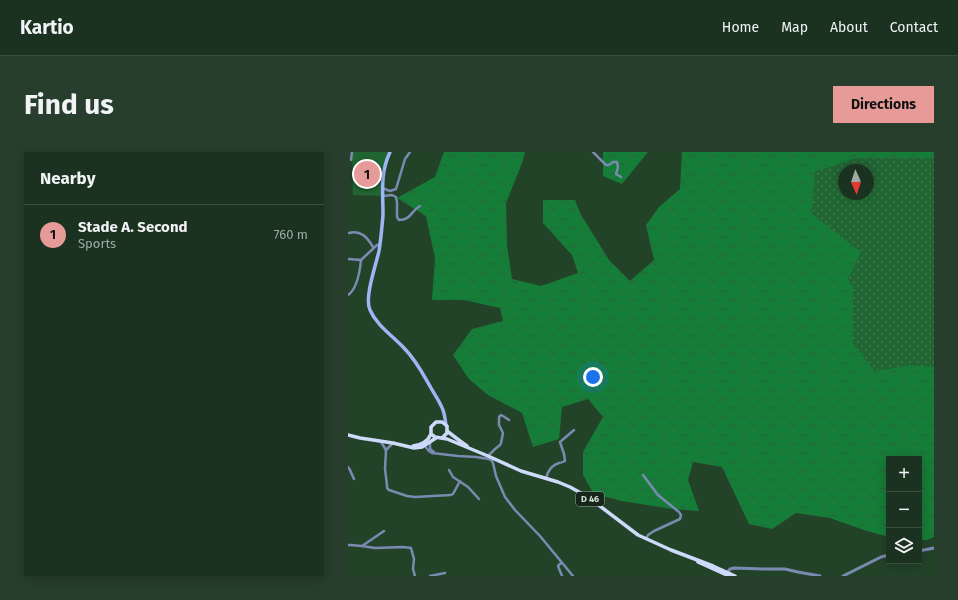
<!DOCTYPE html>
<meta charset="utf-8">
<style>
body{margin:0;font-family:"Fira Sans",sans-serif;background:#273e2c;color:#f1f3f6}
.controls{position:absolute;right:12px;bottom:12px;display:grid;overflow:hidden;border-radius:0px;box-shadow:0 2px 10px #0003}
.controls button{width:36px;height:36px;display:grid;place-items:center;padding:0;border:0;border-bottom:1px solid #384d3d;background:#1a321f;color:#f1f3f6;font:20px sans-serif}
.compass{position:absolute;left:490px;top:12px;width:36px;height:36px;border-radius:50%;background:#1a321f;box-shadow:0 2px 10px #0003;rotate:177deg}
.you{position:absolute;left:245px;top:225px;width:14px;height:14px;margin:-10px;border:3px solid #fff;border-radius:50%;background:#1a73e8;box-shadow:0 0 0 6px #1a73e833}
.badge{display:grid;place-items:center;width:26px;height:26px;border-radius:50%;background:#e69b98;color:#111;font-size:13px;font-weight:700}
.pin{position:absolute;translate:-50% -50%;border:2px solid #fff;box-shadow:0 1px 4px #0006}
.list{margin:0;padding:0;list-style:none}
h2{display:flex;justify-content:space-between;align-items:center;height:52px;margin:0;padding:0 16px;font-size:17px}
h2 small{font-size:13px;font-weight:400;color:#9faaa4}
.list li{display:grid;grid-template-columns:26px 1fr auto;gap:12px;align-items:center;box-sizing:border-box;height:60px;padding:0 16px;border-top:1px solid #384d3d}
.list b{display:block;font-size:15px;white-space:nowrap}
.list p{margin:0;font-size:13px;white-space:nowrap;color:#9faaa4}
.list em{font-size:13px;font-style:normal;color:#9faaa4}
.icon{flex:none;width:22px;height:22px;fill:none;stroke:currentColor;stroke-width:2;stroke-linecap:round;stroke-linejoin:round}
.map{position:relative;flex:none;width:586px;height:424px;overflow:hidden;border-radius:0px}
header{display:flex;align-items:center;gap:24px;box-sizing:border-box;height:56px;padding:0 20px;background:#1a321f;border-bottom:1px solid #384d3d}
header strong{font-size:19px}
nav{display:flex;gap:22px;margin-inline-start:auto;font-size:14px}
.intro{display:flex;align-items:center;justify-content:space-between;box-sizing:border-box;height:96px;padding:0 24px}
h1{margin:0;font-size:28px}
.button{padding:10px 18px;border-radius:0px;background:#e69b98;color:#111;font-size:14px;font-weight:700}
main{display:flex;gap:24px;padding:0 24px}
aside{flex:1;background:#1a321f;border-radius:0px;box-shadow:0 2px 10px #0003}
.map>svg:first-child{display:block}
.grass{fill:url(#grass-dots);fill-rule:evenodd}
.forest{fill:url(#forest-crowns)}
.pitch{fill:#216533}
.lines{fill:none;stroke-linecap:round;stroke-linejoin:round}
.minor{stroke:#7b8ab1;stroke-width:2.5}
.tertiary{stroke:#7b8ab1;stroke-width:3}
.secondary{stroke:#9fb6f5;stroke-width:3.5}
.primary{stroke:#cedafa;stroke-width:3.5}
.labels{text-anchor:middle;stroke-width:4;stroke-linejoin:round;paint-order:stroke}
.shield{fill:#17251a;stroke:#99ab9c;stroke-width:1}
.shield-label{font-size:9px;font-weight:bold;fill:#d1e4d3}
</style>
<header>
<strong>Kartio</strong>
<nav><a>Home</a><a>Map</a><a>About</a><a>Contact</a></nav>
</header>
<div class="intro"><h1>Find us</h1><a class="button">Directions</a></div>
<main>
<aside>
<h2>Nearby<small></small></h2>
<ul class="list">
<li><span class="badge">1</span><div><b>Stade A. Second</b><p>Sports</p></div><em>760 m</em></li>
</ul>
</aside>
<div class="map">
<svg width="586" height="424" viewBox="0 0 586 424">
<defs>
<pattern id="grass-dots" width="8" height="8" patternUnits="userSpaceOnUse"><rect width="8" height="8" fill="#216533"/><path d="M2 2h.1M6 6h.1" fill="none" stroke="#407b50" stroke-width="1.8" stroke-linecap="round"/></pattern>
<pattern id="forest-crowns" width="20" height="18" patternUnits="userSpaceOnUse"><rect width="20" height="18" fill="#167d38"/><path d="M2 6a3 3 0 1 1 6 0M12 15a3 3 0 1 1 6 0" fill="none" stroke="#28633b"/></pattern>
</defs>
<rect width="100%" height="100%" fill="#234329"/>
<path class="grass" d="M509,6H586V215L562,213L527,219L505,191V135L464,62L467,20ZM496,18H520V42H496Z"/>
<g class="forest">
<polygon points="96,0 177,0 174,11 158,51 159,93 164,127 193,134 230,121 224,103 195,71 195,48 227,48 232,61 261,108 282,129 306,108 298,73 311,55 332,37 334,0 586,0 586,6 509,6 467,20 464,62 513,100 500,127 505,134 505,191 527,219 562,213 586,215 586,385 579,388 571,388 571,307 541,307 541,385 519,379 482,366 448,361 424,377 401,372 374,315 345,310 340,328 351,359 324,357 274,349 246,342 235,323 235,300 255,265 240,247 214,255 211,287 185,295 174,261 140,243 121,227 105,203 124,177 155,169 152,156 116,148 84,148 87,106 78,64 49,46 87,25"/>
<polygon points="255,0 300,0 274,32 255,24"/>
</g>
<path class="pitch" d="M4,0H40C34,14 33,28 33,44L5,43Z"/>
<g class="lines">
<g class="minor">
<polyline points="245,0 258,13 261,13 265,10 269,10 270,15 268,22 273,25"/>
<polyline points="3,8 4,0"/>
<polyline points="34,36 42,39 48,37 57,7 62,0"/>
<path d="M35,44L44,43L48,45L49,50V65L51,68C63,68 63,59 72,54"/>
<path d="M1,81C13,78 19,85 25,95"/>
<polyline points="0,107 13,108 29,93 32,93"/>
<path d="M0,143C9,137 12,118 13,108"/>
<polyline points="33,290 38,298"/>
<polyline points="82,290 82,297 86,300"/>
<polyline points="76,293 81,299 84,301 110,304 128,305 141,307 144,309 145,311 148,324 157,345 167,358 192,384 225,424"/>
<polyline points="38,298 37,317 39,333 39,336 41,338 59,344 67,345 103,343 105,342 112,329"/>
<polyline points="38,298 45,291"/>
<polyline points="140,304 147,297 152,293 153,291 155,281 151,273 151,265 153,263 155,264 161,268"/>
<polyline points="0,315 2,318 6,327"/>
<polyline points="101,318 105,325 120,335 131,347"/>
<polyline points="295,323 310,343 331,360 333,363 332,367 306,379 300,383 298,387"/>
<path d="M198,326C200,319 203,313 211,311C213,311 215,310 217,309L216,302L212,290L226,278"/>
<polyline points="0,393 2,393 14,394 36,379"/>
<polyline points="14,394 27,396 55,395 63,396 66,407 65,417 67,424"/>
<polyline points="213,411 210,414 214,424"/>
<polyline points="82,424 97,421"/>
</g>
<g class="tertiary">
<polyline points="571,399 586,396"/>
<polyline points="379,421 382,417 386,416 417,417 437,417 450,420 472,424"/>
<polyline points="495,424 533,405 541,403"/>
</g>
<path class="secondary" d="M42,0C32,21 35,40 35,63C34,75 33,87 31,99C28,113 16,146 22,158C29,174 45,184 56,196C68,208 75,222 83,236C87,243 92,250 95,258C97,263 97,268 98,273"/>
<g class="primary">
<polyline points="99,279 112,289 119,294"/>
<polyline points="0,283 12,286 45,291 66,296 74,295 88,286"/>
<polyline points="94,286 99,281 99,274 94,270 88,270 83,275 83,282 87,285 99,287 140,304 173,319 210,330 222,335 240,345 290,383 323,398 365,414 387,424"/>
<path d="M65,294C74,293 80,289 83,282"/>
<polyline points="350,410 381,424"/>
</g>
</g>
<g class="labels">
<rect class="shield" x="228" y="340" width="28" height="14" rx="3"/>
<g class="shield-label">
<text x="242" y="350">D 46</text>
</g>
</g>
</svg>
<div class="controls">
<button>+</button>
<button>−</button>
<button><svg class="icon" aria-label="layers" viewBox="0 0 24 24"><path d="M12 4l9 5-9 5-9-5zM3 14l9 5 9-5"/></svg></button>
</div>
<svg class="compass" viewBox="-18 -18 36 36"><path d="M0-13l5 13h-10z" fill="#e53935"/><path d="M0 13l5-13h-10z" fill="#9faaa4"/></svg>
<div class="you"></div>
<div class="pin badge" style="left:19px;top:22px">1</div>
</div>
</main>
